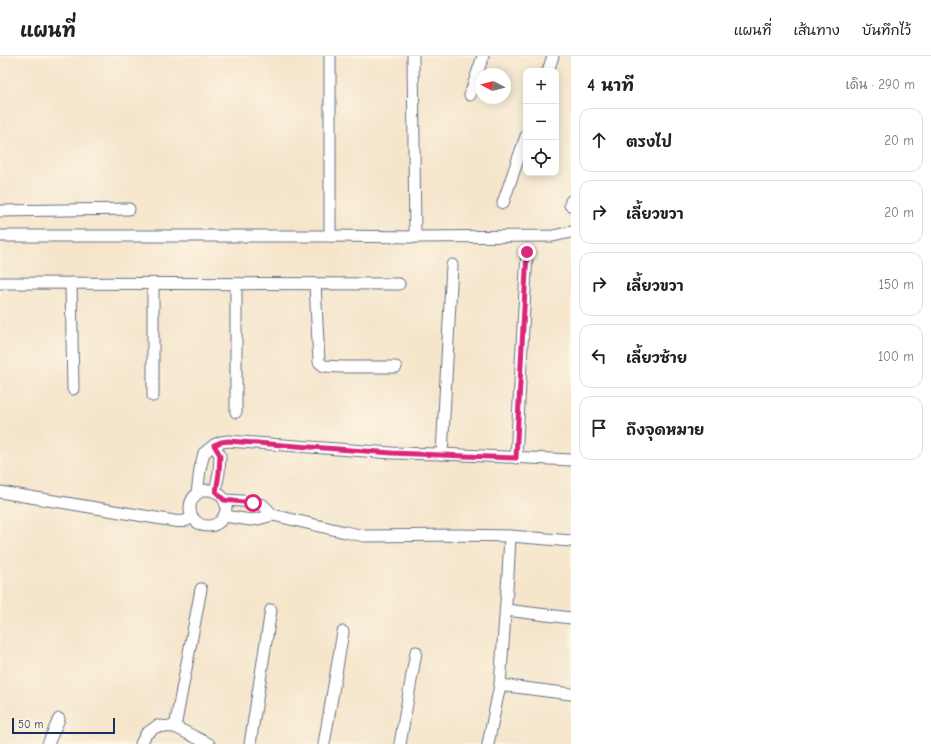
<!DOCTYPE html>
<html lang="th">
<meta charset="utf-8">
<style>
body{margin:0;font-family:"Comic Neue","Playpen Sans Thai",sans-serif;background:#f6f6f6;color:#222}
.controls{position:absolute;right:12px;top:12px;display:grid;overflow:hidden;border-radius:8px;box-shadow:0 2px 10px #0003}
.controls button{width:36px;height:36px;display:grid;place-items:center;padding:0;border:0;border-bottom:1px solid #e0e0e0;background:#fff;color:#222;font:20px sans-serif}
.compass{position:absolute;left:475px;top:12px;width:36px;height:36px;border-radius:50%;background:#fff;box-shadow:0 2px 10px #0003;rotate:277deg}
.scale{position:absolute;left:12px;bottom:10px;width:103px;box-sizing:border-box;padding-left:4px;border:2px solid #1b2f5e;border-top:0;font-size:11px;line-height:14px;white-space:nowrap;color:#1b2f5e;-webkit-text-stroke:3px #fcf5e5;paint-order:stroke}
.stop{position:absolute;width:12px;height:12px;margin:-9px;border:3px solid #db2777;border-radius:50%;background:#fff}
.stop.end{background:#db2777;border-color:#fff;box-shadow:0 1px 4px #0008}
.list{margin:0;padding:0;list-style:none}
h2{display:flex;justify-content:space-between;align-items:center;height:52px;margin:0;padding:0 16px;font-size:17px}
h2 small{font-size:13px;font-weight:400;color:#767676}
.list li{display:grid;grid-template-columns:26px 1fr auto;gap:12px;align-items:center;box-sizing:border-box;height:64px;margin:0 8px 8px;padding:0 8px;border:1px solid #e0e0e0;border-radius:12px}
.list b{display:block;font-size:15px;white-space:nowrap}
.list em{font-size:13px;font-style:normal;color:#767676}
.icon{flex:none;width:22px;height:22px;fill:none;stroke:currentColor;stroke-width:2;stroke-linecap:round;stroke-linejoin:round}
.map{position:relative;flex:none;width:571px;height:688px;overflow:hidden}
header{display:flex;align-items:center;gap:24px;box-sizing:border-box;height:56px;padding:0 20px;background:#fff;border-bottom:1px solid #e0e0e0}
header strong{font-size:19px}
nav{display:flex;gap:22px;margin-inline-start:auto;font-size:14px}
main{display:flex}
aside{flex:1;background:#fff}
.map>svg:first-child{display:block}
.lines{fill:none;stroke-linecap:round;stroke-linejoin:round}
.street-casing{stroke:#676f84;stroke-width:13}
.street{stroke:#fff;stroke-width:11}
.route{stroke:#db2777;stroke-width:5}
</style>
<header>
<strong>แผนที่</strong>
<nav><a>แผนที่</a><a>เส้นทาง</a><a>บันทึกไว้</a></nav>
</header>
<main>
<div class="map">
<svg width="571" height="688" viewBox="0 0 571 688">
<rect width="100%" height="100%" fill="#fcf5e5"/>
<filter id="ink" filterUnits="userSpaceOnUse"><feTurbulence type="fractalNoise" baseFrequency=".025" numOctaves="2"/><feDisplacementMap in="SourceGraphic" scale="8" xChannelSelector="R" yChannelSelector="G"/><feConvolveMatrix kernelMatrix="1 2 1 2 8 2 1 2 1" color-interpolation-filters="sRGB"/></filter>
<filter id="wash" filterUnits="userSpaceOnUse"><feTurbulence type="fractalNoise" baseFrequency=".012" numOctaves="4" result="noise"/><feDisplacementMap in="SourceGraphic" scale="16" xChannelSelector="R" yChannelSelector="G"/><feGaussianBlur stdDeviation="0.9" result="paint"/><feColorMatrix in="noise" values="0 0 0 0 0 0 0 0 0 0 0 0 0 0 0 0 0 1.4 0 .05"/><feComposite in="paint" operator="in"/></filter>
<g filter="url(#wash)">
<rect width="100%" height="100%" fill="#f5e5cb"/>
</g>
<g filter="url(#ink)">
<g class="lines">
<defs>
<g id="street">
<polyline points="413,0 415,181"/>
<polyline points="548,15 553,0"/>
<polyline points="470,39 483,0"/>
<polyline points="503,147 526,80"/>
<polyline points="570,149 571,145"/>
<polyline points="0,155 129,153"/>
<polyline points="0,180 330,180 415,181 553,180 571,176"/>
<polyline points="330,180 330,0"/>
<polyline points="0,227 399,228"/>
<polyline points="71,227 73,333"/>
<polyline points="236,228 236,356"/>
<polyline points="315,228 319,306 324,310 341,311 396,311"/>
<polyline points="153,340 153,228"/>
<polyline points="214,389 220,399 219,417 215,436"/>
<polyline points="442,398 452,209"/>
<polyline points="516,402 527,196"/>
<circle cx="208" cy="452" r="18"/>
<path d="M0,436L174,465C182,466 185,466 192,461"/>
<polyline points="197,438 200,413 204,397 214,389 221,386 228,385 392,397 442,398 571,404"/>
<polyline points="224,444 242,445 263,449 273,459 345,476 365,480 458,479 510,480 571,485"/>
<polyline points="224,460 251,464 258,463 273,459"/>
<polyline points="506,554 571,562"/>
<polyline points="500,629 571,638"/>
<polyline points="175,671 201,533"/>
<polyline points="48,688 59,663"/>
<polyline points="141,688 146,678 157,670 175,671 209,688"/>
<polyline points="250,688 271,554"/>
<polyline points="324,688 343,576"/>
<polyline points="400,688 416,596"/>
<polyline points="488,688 500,629 508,519 510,480"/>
</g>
</defs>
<use href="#street" class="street-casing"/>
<use href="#street" class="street"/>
</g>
</g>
<g class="lines" filter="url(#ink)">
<polyline class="route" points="253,447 224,444 216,436 219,417 220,399 214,389 221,386 228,385 392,397 516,402 527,196"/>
</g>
</svg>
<div class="controls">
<button>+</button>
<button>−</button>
<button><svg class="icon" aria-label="locate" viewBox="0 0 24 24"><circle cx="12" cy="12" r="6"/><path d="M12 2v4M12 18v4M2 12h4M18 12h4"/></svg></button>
</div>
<svg class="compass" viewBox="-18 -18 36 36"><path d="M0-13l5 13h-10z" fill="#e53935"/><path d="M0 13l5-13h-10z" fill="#767676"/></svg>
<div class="scale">50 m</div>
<div class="stop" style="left:253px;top:447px"></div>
<div class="stop end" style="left:527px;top:196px"></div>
</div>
<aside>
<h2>4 นาที<small>เดิน · 290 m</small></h2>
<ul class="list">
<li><svg class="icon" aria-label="ahead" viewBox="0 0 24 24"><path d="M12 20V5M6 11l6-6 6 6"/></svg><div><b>ตรงไป</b></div><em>20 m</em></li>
<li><svg class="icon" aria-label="right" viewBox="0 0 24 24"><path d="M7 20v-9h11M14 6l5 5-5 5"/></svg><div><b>เลี้ยวขวา</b></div><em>20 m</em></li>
<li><svg class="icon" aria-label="right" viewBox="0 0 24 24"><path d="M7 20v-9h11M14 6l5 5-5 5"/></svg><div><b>เลี้ยวขวา</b></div><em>150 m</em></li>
<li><svg class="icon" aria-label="left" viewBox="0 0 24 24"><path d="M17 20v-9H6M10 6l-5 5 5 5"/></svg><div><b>เลี้ยวซ้าย</b></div><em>100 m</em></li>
<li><svg class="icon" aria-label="arrive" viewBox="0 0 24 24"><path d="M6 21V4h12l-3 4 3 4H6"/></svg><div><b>ถึงจุดหมาย</b></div></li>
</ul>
</aside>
</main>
